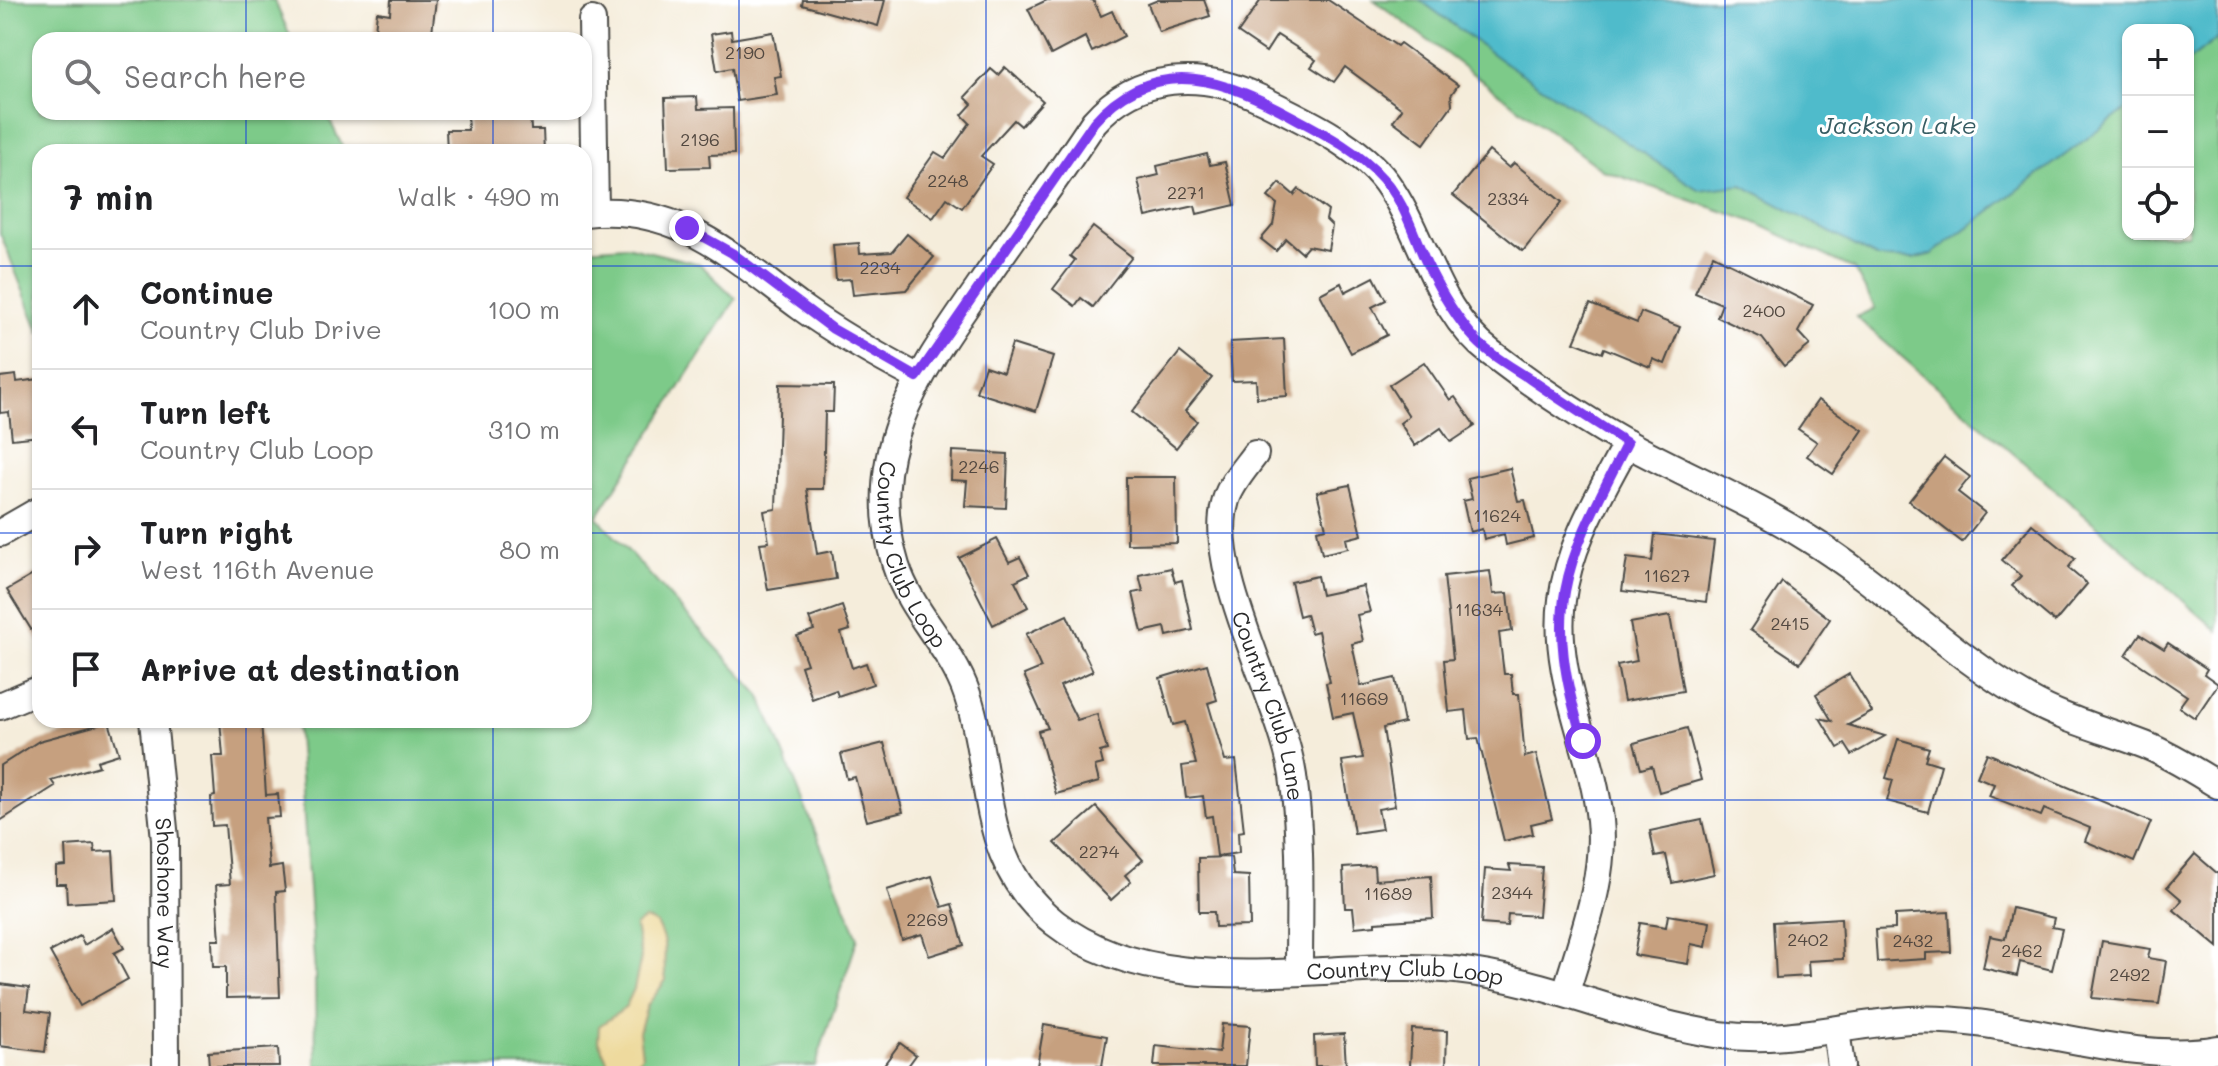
<!DOCTYPE html>
<meta charset="utf-8">
<style>
body{margin:0;font-family:Mali,sans-serif;background:#f6f6f6;color:#202124}
.controls{position:absolute;right:24px;top:24px;display:grid;overflow:hidden;border-radius:16px;box-shadow:0 2px 6px #0004}
.controls button{width:72px;height:72px;display:grid;place-items:center;padding:0;border:0;border-bottom:2px solid #e0e0e0;background:#fff;color:#202124;font:40px sans-serif}
.stop{position:absolute;width:24px;height:24px;margin:-18px;border:6px solid #7c3aed;border-radius:50%;background:#fff}
.stop.end{background:#7c3aed;border-color:#fff;box-shadow:0 2px 8px #0008}
.list{margin:0;padding:0;list-style:none}
h2{display:flex;justify-content:space-between;align-items:center;height:104px;margin:0;padding:0 32px;font-size:34px}
h2 small{font-size:26px;font-weight:400;color:#757577}
.list li{display:grid;grid-template-columns:52px 1fr auto;gap:24px;align-items:center;box-sizing:border-box;height:120px;padding:0 32px;border-top:2px solid #e0e0e0}
.list b{display:block;font-size:30px;white-space:nowrap}
.list p{margin:0;font-size:26px;white-space:nowrap;color:#757577}
.list em{font-size:26px;font-style:normal;color:#757577}
.icon{flex:none;width:44px;height:44px;fill:none;stroke:currentColor;stroke-width:2;stroke-linecap:round;stroke-linejoin:round}
.map{position:relative;flex:none;width:2218px;height:1066px;overflow:hidden}
.search{position:absolute;background:#fff;box-shadow:0 2px 6px #0004;left:32px;top:32px;width:560px;height:88px;display:flex;align-items:center;gap:20px;box-sizing:border-box;padding:0 28px;border-radius:24px;color:#757577;font-size:30px}
.panel{position:absolute;background:#fff;box-shadow:0 2px 6px #0004;left:32px;top:144px;width:560px;height:584px;border-radius:24px}
.map>svg:first-child{display:block}
.green{fill:#7dca89;stroke:#547a5a;stroke-width:2;fill-rule:evenodd}
.sand{fill:#eeda9e;stroke:#8c8264;stroke-width:2}
.water{fill:#4fbbcb;stroke:#3d737b;stroke-width:2}
.building{fill:#c6a07f}
.lines{fill:none;stroke-linecap:round;stroke-linejoin:round}
.minor-casing{stroke:#494845;stroke-width:30}
.minor{stroke:#fff;stroke-width:26}
.route{stroke:#7c3aed;stroke-width:10}
.grid{fill:none;stroke:#1d4ed8;stroke-width:2;stroke-opacity:0.55}
.labels{text-anchor:middle;stroke-width:6;stroke-linejoin:round;paint-order:stroke}
.number-label{font-size:18px;fill:#524840}
.street-label{font-size:22px;fill:#2b2b2b;stroke:#fff}
.water-label{font-size:24px;font-style:italic;fill:#385d63;stroke:#fff}
</style>
<div class="map">
<svg width="2218" height="1066" viewBox="0 0 2218 1066">
<rect width="100%" height="100%" fill="#fff"/>
<filter id="ink" filterUnits="userSpaceOnUse"><feTurbulence type="fractalNoise" baseFrequency=".0125" numOctaves="2"/><feDisplacementMap in="SourceGraphic" scale="16" xChannelSelector="R" yChannelSelector="G"/><feConvolveMatrix kernelMatrix="1 2 1 2 8 2 1 2 1" color-interpolation-filters="sRGB"/></filter>
<filter id="wash" filterUnits="userSpaceOnUse"><feTurbulence type="fractalNoise" baseFrequency=".006" numOctaves="4" result="noise"/><feDisplacementMap in="SourceGraphic" scale="32" xChannelSelector="R" yChannelSelector="G"/><feGaussianBlur stdDeviation="1.8" result="paint"/><feColorMatrix in="noise" values="0 0 0 0 0 0 0 0 0 0 0 0 0 0 0 0 0 1.4 0 .05"/><feComposite in="paint" operator="in"/></filter>
<g filter="url(#wash)">
<rect width="100%" height="100%" fill="#f5eddb"/>
<g class="green">
<polygon points="0,0 274,0 292,40 40,40 40,112 326,112 345,152 40,152 40,333 0,233"/>
<path d="M1374,0H2218V631L1856,317L1875,308L1854,269L1754,222L1602,170ZM2128,30H2188V234H2128Z"/>
<polygon points="626,246 700,264 736,299 597,517 760,695 858,938 815,1066 316,1066 315,974 297,720 584,720 584,249"/>
</g>
<path class="sand" d="M645,919L656,923C671,952 661,953 666,980L647,1006L639,1032L642,1055L637,1064L606,1066L607,1060L598,1041L599,1026L625,1008L634,989L641,958L635,926Z"/>
<polygon class="water" points="1420,0 2218,0 2218,38 2188,61 2188,30 2128,30 2128,108 1932,254 1914,259 1878,258 1742,185 1699,190 1498,58"/>
<g id="blocks">
<g class="building">
<polygon points="391,0 436,0 431,40 374,40 377,12 390,14"/>
<polygon points="803,0 885,0 878,26 802,5"/>
<polygon points="1047,0 1093,0 1101,16 1112,11 1124,36 1092,52 1085,37 1051,55 1028,9"/>
<polygon points="1158,0 1204,0 1210,16 1159,32 1148,4"/>
<polygon points="1261,0 1328,0 1397,46 1400,43 1458,85 1451,95 1452,105 1424,144 1393,121 1402,109 1345,67 1334,82 1311,67 1316,60 1277,35 1266,52 1238,33"/>
<polygon points="731,31 732,39 773,32 781,76 774,77 777,95 737,101 732,68 717,71 711,34"/>
<polygon points="1005,67 1043,101 1021,126 1014,120 981,156 993,164 962,208 947,198 933,218 903,197 935,152 945,158 970,123 962,115 972,104 965,97 991,69 998,75"/>
<polygon points="697,97 698,109 733,108 734,154 709,155 710,167 668,168 665,98"/>
<polygon points="467,112 530,112 531,130 543,130 544,152 447,151 446,130 468,130"/>
<polygon points="1489,151 1509,168 1514,163 1562,202 1523,251 1453,195"/>
<polygon points="1207,154 1210,165 1225,162 1235,205 1197,214 1195,206 1146,217 1138,180 1159,175 1157,166"/>
<polygon points="1280,183 1294,195 1299,189 1328,211 1326,220 1332,226 1328,250 1308,246 1302,253 1286,239 1276,251 1261,239 1273,225 1277,204 1268,197"/>
<polygon points="1093,227 1132,257 1093,307 1081,298 1075,306 1053,289 1075,260 1070,256"/>
<polygon points="907,234 934,257 906,290 853,295 851,279 836,280 833,245 859,243 860,254 892,252"/>
<polygon points="1713,255 1813,305 1798,332 1810,345 1784,366 1762,338 1717,317 1722,304 1695,293"/>
<polygon points="1374,277 1386,300 1372,307 1387,335 1351,353 1320,294 1341,283 1345,292"/>
<polygon points="1590,304 1637,323 1641,312 1680,327 1665,364 1653,359 1650,367 1604,348 1602,353 1574,342"/>
<polygon points="1284,339 1287,396 1257,398 1256,380 1232,381 1230,342"/>
<polygon points="1012,344 1053,357 1036,411 976,392 985,366 1003,372"/>
<polygon points="1180,352 1212,378 1185,411 1197,421 1176,448 1132,412"/>
<polygon points="1424,362 1450,400 1455,397 1475,426 1451,442 1441,428 1415,446 1400,423 1409,416 1389,385"/>
<polygon points="16,375 17,382 40,379 40,436 12,439 9,412 0,413 0,377"/>
<polygon points="780,384 834,385 833,412 825,412 823,489 807,489 817,554 832,551 836,579 768,590 760,543 769,542 764,511 776,509"/>
<polygon points="1818,400 1863,430 1833,474 1807,456 1817,442 1798,429"/>
<polygon points="952,451 1008,454 1006,508 965,506 967,481 951,480"/>
<polygon points="1944,457 1970,477 1958,492 1985,513 1962,542 1909,501"/>
<polygon points="1510,468 1518,501 1525,500 1534,538 1506,545 1504,534 1484,539 1482,529 1470,532 1463,501 1472,499 1467,478"/>
<polygon points="1126,477 1176,477 1177,543 1127,544"/>
<polygon points="1350,485 1362,535 1346,539 1348,548 1322,554 1317,530 1326,528 1317,492"/>
<polygon points="2032,524 2075,559 2068,568 2087,584 2055,622 2012,586 2021,576 2002,560"/>
<polygon points="1655,534 1714,541 1706,602 1622,591 1627,558 1652,561"/>
<polygon points="997,539 1009,562 1020,557 1029,574 1015,581 1028,607 993,625 959,558"/>
<polygon points="1171,568 1175,582 1182,580 1193,630 1167,636 1165,627 1142,632 1133,593 1143,591 1139,575"/>
<polygon points="40,571 40,644 7,590"/>
<polygon points="1490,571 1493,594 1508,593 1512,631 1499,633 1504,674 1511,674 1513,694 1519,694 1525,757 1536,754 1552,819 1531,824 1533,834 1504,841 1478,738 1469,739 1466,710 1449,712 1444,660 1453,659 1444,576"/>
<polygon points="1317,576 1321,595 1363,586 1370,612 1357,615 1363,641 1352,644 1361,686 1395,678 1404,723 1383,728 1395,806 1378,809 1382,829 1354,833 1342,761 1363,758 1353,713 1333,717 1326,683 1330,682 1318,631 1311,633 1306,614 1299,616 1291,582"/>
<polygon points="1782,582 1830,619 1800,663 1750,630"/>
<polygon points="842,606 850,630 841,633 852,668 866,663 873,684 838,696 836,690 812,699 801,666 807,664 797,636 814,630 809,618"/>
<polygon points="1067,615 1093,671 1060,686 1077,720 1097,714 1107,750 1100,752 1103,764 1095,766 1099,782 1056,794 1038,731 1048,728 1024,675 1041,668 1026,634"/>
<polygon points="1670,616 1683,691 1624,701 1617,665 1637,661 1630,623"/>
<polygon points="2140,634 2164,649 2168,643 2207,669 2204,674 2218,684 2195,718 2179,707 2187,696 2126,655"/>
<polygon points="1207,664 1217,700 1208,703 1225,761 1236,760 1244,831 1238,832 1239,853 1217,856 1212,816 1206,817 1203,796 1186,798 1182,766 1196,764 1185,722 1173,725 1160,678"/>
<polygon points="1849,674 1872,712 1848,725 1885,736 1852,755 1845,744 1838,748 1820,718 1832,721 1816,694"/>
<polygon points="220,720 261,720 266,795 278,794 280,817 265,818 269,868 282,866 285,891 276,892 280,997 226,998 226,967 213,967 212,940 220,940 216,885 230,884 225,825 212,826 211,797 215,796 212,756 223,756"/>
<polygon points="109,722 119,754 97,761 99,766 51,780 55,786 0,821 0,766 39,741"/>
<polygon points="1687,728 1701,780 1659,792 1652,766 1641,769 1634,743"/>
<polygon points="1898,739 1929,748 1925,760 1941,765 1928,812 1887,801 1893,780 1886,778"/>
<polygon points="884,743 903,812 867,821 855,777 847,779 841,754"/>
<polygon points="1987,753 2151,822 2134,862 2085,841 2090,828 2044,809 2041,816 1989,796 1994,784 1977,777"/>
<polygon points="1096,807 1143,860 1125,875 1131,882 1111,900 1055,843"/>
<polygon points="1702,820 1714,874 1672,883 1666,855 1655,857 1650,831"/>
<polygon points="94,844 95,852 113,851 116,900 67,903 66,884 56,884 56,867 66,866 65,846"/>
<polygon points="2195,854 2218,874 2218,947 2174,910 2182,900 2167,887"/>
<polygon points="1231,857 1233,875 1249,876 1250,926 1215,927 1214,912 1199,912 1198,858"/>
<polygon points="1509,865 1542,867 1538,916 1508,914 1507,926 1481,924 1485,869 1511,871"/>
<polygon points="1374,866 1375,880 1431,876 1433,918 1375,922 1375,925 1355,927 1353,908 1345,908 1343,868"/>
<polygon points="932,876 942,907 952,904 964,945 929,956 922,934 902,940 887,890"/>
<polygon points="2012,908 2054,918 2052,927 2062,929 2052,970 2020,962 2017,976 1983,968 1990,936 2005,939"/>
<polygon points="1949,912 1951,952 1926,953 1926,959 1877,962 1875,930 1895,929 1895,915"/>
<polygon points="1668,915 1710,922 1706,947 1691,944 1688,964 1634,955 1640,923 1666,927"/>
<polygon points="1841,918 1843,959 1808,961 1809,976 1776,978 1773,922"/>
<polygon points="113,928 124,948 114,953 128,979 80,1006 50,952 80,936 84,945"/>
<polygon points="2102,941 2150,949 2148,958 2166,961 2159,1004 2092,998"/>
<polygon points="0,984 29,988 26,1010 50,1013 45,1052 0,1046"/>
<polygon points="1222,1024 1250,1026 1246,1066 1154,1066 1156,1046 1219,1053"/>
<polygon points="1044,1025 1107,1036 1102,1066 1037,1066"/>
<polygon points="1412,1029 1447,1031 1446,1066 1410,1066"/>
<polygon points="1344,1034 1346,1066 1315,1066 1314,1036"/>
<polygon points="900,1043 916,1055 908,1066 883,1066"/>
<polygon points="278,1048 279,1066 209,1066 208,1052"/>
</g>
</g>
</g>
<g filter="url(#ink)">
<use href="#blocks" fill-opacity="0" stroke="#494845" stroke-width="2"/>
<g class="lines">
<defs>
<g id="minor">
<polyline points="592,20 595,211"/>
<path d="M584,213C678,202 732,257 802,308C838,334 877,356 917,377"/>
<path id="s1" d="M1255,454C1245,468 1231,483 1226,500C1204,570 1282,700 1293,776C1302,840 1299,907 1299,971"/>
<polyline points="0,533 40,510"/>
<polyline points="0,706 40,689"/>
<path id="s2" d="M153,720L165,839L166,1066"/>
<path id="s3" d="M2218,785C2195,771 2170,755 2145,745C2106,730 2064,720 2028,699C1949,654 1887,587 1809,539C1753,503 1689,477 1630,445C1583,419 1534,386 1491,353C1435,311 1425,236 1386,182C1358,144 1300,118 1259,98C1202,70 1138,72 1094,122C1058,177 1017,231 980,286C919,374 861,452 896,566C911,613 951,647 967,694C995,779 977,862 1055,923C1163,1007 1330,958 1456,970C1548,980 1631,1022 1721,1035C1785,1044 1846,1024 1910,1020C2009,1014 2123,1066 2218,1049"/>
<path d="M1566,992C1582,937 1606,878 1600,820C1592,746 1552,676 1562,600C1569,543 1601,493 1627,443"/>
<polyline points="1836,1030 1841,1066"/>
</g>
</defs>
<use href="#minor" class="minor-casing"/>
<use href="#minor" class="minor"/>
</g>
</g>
<g class="lines" filter="url(#ink)">
<path class="route" d="M687,228L732,253L833,329L917,377L1094,122C1157,51 1228,81 1297,119C1327,135 1359,152 1382,178C1405,201 1413,235 1427,264C1440,291 1456,318 1476,340C1491,356 1512,367 1530,379C1562,401 1595,422 1627,443C1565,565 1541,604 1583,741"/>
</g>
<path class="grid" d="M246,0V40M493,0V40M739,0V1066M986,0V1066M1232,0V1066M1479,0V1066M1725,0V1066M1972,0V1066M246,112V152M493,112V152M0,266H40M584,266H2218M0,533H40M584,533H2218M246,720V1066M493,720V1066M0,800H2218"/>
<g class="labels">
<g class="number-label">
<text x="745" y="59">2190</text>
<text x="700" y="146">2196</text>
<text x="948" y="187">2248</text>
<text x="1186" y="199">2271</text>
<text x="1508" y="205">2334</text>
<text x="880" y="274">2234</text>
<text x="1764" y="317">2400</text>
<text x="979" y="473">2246</text>
<text x="1497" y="522">11624</text>
<text x="1667" y="582">11627</text>
<text x="1479" y="616">11634</text>
<text x="1790" y="630">2415</text>
<text x="1364" y="705">11669</text>
<text x="1099" y="858">2274</text>
<text x="1512" y="899">2344</text>
<text x="1388" y="900">11689</text>
<text x="927" y="926">2269</text>
<text x="1808" y="946">2402</text>
<text x="1913" y="947">2432</text>
<text x="2022" y="957">2462</text>
<text x="2130" y="981">2492</text>
</g>
<g class="street-label">
<text dy="8" stroke="none"><textPath href="#s3" startOffset="1884">Country Club Loop</textPath></text>
<text dy="8" stroke="none"><textPath href="#s1" startOffset="268">Country Club Lane</textPath></text>
<text dy="8" stroke="none"><textPath href="#s2" startOffset="174">Shoshone Way</textPath></text>
<text dy="8" stroke="none"><textPath href="#s3" startOffset="2650">Country Club Loop</textPath></text>
</g>
<g class="water-label">
<text x="1898" y="134">Jackson Lake</text>
</g>
</g>
</svg>
<div class="controls">
<button>+</button>
<button>−</button>
<button><svg class="icon" aria-label="locate" viewBox="0 0 24 24"><circle cx="12" cy="12" r="6"/><path d="M12 2v4M12 18v4M2 12h4M18 12h4"/></svg></button>
</div>
<div class="stop" style="left:1583px;top:741px"></div>
<div class="stop end" style="left:687px;top:228px"></div>
<div class="search"><svg class="icon" aria-label="search" viewBox="0 0 24 24"><circle cx="10" cy="10" r="6"/><path d="M15 15l6 6"/></svg>Search here</div>
<section class="panel">
<h2>7 min<small>Walk · 490 m</small></h2>
<ul class="list">
<li><svg class="icon" aria-label="ahead" viewBox="0 0 24 24"><path d="M12 20V5M6 11l6-6 6 6"/></svg><div><b>Continue</b><p>Country Club Drive</p></div><em>100 m</em></li>
<li><svg class="icon" aria-label="left" viewBox="0 0 24 24"><path d="M17 20v-9H6M10 6l-5 5 5 5"/></svg><div><b>Turn left</b><p>Country Club Loop</p></div><em>310 m</em></li>
<li><svg class="icon" aria-label="right" viewBox="0 0 24 24"><path d="M7 20v-9h11M14 6l5 5-5 5"/></svg><div><b>Turn right</b><p>West 116th Avenue</p></div><em>80 m</em></li>
<li><svg class="icon" aria-label="arrive" viewBox="0 0 24 24"><path d="M6 21V4h12l-3 4 3 4H6"/></svg><div><b>Arrive at destination</b></div></li>
</ul>
</section>
</div>
